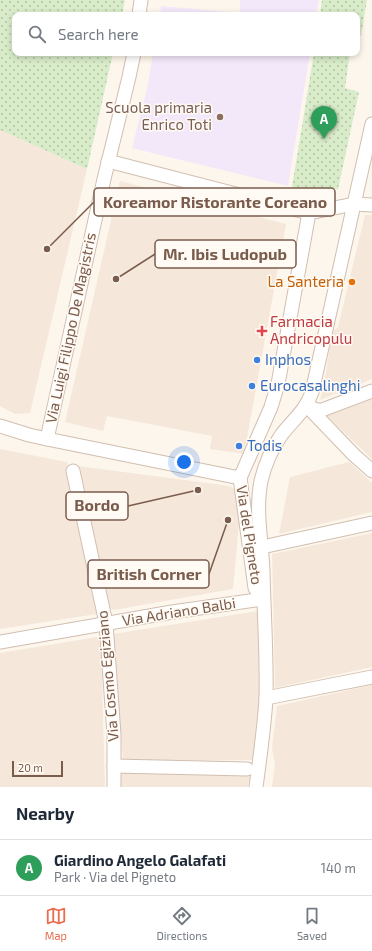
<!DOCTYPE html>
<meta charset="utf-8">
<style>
body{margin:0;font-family:"Exo 2",sans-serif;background:#f6f6f7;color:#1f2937}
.scale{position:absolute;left:12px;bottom:10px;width:51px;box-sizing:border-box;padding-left:4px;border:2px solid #7a5c4d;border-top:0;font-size:11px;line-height:14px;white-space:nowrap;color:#7a5c4d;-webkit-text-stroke:3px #fffaf3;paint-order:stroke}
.you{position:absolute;left:184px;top:462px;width:14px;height:14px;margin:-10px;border:3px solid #fff;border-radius:50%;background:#1a73e8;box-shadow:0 0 0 6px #1a73e833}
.badge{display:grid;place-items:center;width:26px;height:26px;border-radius:50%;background:#e76f51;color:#fff;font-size:13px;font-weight:700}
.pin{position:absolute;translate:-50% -33px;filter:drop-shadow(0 1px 2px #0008)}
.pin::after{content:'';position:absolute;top:21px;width:14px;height:12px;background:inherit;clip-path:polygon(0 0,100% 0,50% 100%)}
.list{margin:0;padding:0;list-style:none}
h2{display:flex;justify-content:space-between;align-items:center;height:52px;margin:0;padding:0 16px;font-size:17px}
h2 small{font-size:13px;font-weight:400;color:#747a83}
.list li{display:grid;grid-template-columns:26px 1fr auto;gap:12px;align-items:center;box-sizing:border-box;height:56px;padding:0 16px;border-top:1px solid #e0e1e3}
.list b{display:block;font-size:15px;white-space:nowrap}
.list p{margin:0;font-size:13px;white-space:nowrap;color:#747a83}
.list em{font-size:13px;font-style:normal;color:#747a83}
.icon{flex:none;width:22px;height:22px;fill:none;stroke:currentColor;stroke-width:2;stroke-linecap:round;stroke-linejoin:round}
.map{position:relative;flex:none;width:372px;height:787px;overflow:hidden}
.search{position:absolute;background:#fff;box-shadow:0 2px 6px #0003;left:12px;right:12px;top:12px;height:44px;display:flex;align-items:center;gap:10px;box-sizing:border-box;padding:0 14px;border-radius:8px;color:#747a83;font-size:15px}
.sheet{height:108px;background:#fff}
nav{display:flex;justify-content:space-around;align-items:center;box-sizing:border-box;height:56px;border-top:1px solid #e0e1e3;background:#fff;font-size:11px;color:#747a83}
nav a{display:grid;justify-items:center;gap:2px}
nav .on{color:#e76f51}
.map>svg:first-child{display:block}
.residential{fill:#f5e8da}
.education{fill:#f3e8fa}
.park{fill:url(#park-dots)}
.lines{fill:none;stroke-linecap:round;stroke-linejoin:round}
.minor-casing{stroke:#d1beb0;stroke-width:15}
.minor{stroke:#fff;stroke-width:13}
.education-dot{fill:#8d6e63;stroke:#fffaf3;stroke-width:1.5}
.food-dot{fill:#e8710a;stroke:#fffaf3;stroke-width:1.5}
.health-dot{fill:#e0444e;stroke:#fffaf3;stroke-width:1.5}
.shop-dot{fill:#3f7fe0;stroke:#fffaf3;stroke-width:1.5}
.labels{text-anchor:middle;stroke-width:3;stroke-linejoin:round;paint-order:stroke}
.education-label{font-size:15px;fill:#785e54;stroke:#fffaf3;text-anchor:end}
.food-label{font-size:15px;fill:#c56008;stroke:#fffaf3;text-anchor:end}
.health-label{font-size:15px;fill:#be3a42;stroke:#fffaf3;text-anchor:start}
.street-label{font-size:15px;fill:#7a5c4d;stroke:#fffaf3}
.shop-label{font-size:15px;fill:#366cbe;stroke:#fffaf3;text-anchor:start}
.leader{fill:none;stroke:#7a5c4d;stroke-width:1.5}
.callout-dot{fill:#7a5c4d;stroke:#fffaf3;stroke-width:1.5}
.callout{fill:#fffaf3;stroke:#7a5c4d;stroke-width:1.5}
.callout-label{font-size:16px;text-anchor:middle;font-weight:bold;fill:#7a5c4d}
</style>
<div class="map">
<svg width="372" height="787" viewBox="0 0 372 787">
<defs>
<pattern id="park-dots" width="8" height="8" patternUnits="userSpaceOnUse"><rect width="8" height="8" fill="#d8ecc9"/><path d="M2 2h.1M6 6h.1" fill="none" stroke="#b4c2a5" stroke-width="1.8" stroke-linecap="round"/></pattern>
</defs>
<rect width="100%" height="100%" fill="#fdf6ec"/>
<g class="residential">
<polygon points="0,130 87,169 30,413 15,414 0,406"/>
<polygon points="120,181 286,224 244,454 210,449 212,436 107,416 103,431 65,422"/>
<polygon points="365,215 372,215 372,379 320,400 324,386 332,332 338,327"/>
<polygon points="372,398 372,459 327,416"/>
<polygon points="0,449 67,462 97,614 0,629"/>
<polygon points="349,462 372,483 372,512 279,534 290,477"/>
<polygon points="78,466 223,485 231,487 235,490 240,514 233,589 114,610 108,607"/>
<polygon points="372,533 372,667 275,688 272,554"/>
<polygon points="258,611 259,695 253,760 123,761 113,634"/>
<polygon points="97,637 101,643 105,787 0,787 0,653"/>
<polygon points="372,685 372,787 272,787 275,764 272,748 277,706"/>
<polygon points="121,772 250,774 248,787 120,787"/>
</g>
<g class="education">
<polygon points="240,0 319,0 316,15 160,15 161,6 240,13"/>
<polygon points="153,53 310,53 288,186 132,148 148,85"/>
</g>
<g class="park">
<polygon points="0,0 125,0 122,15 15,15 15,53 113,53 87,169 0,130"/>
<polygon points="322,0 367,0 361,36 357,35 357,15 320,15"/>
<polygon points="314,53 350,53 345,88 359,92 338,189 312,192 292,187"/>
</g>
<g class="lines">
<defs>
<g id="minor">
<polyline points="139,15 141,0"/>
<polyline points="108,161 309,213 354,204 372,205"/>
<polyline points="307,406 354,455 372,471"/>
<polyline points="307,406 317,410 322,410 372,391"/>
<polyline points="0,426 29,435 47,439 240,478"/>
<polyline points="47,439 104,179 129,77 134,53"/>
<polyline points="73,471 106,623 114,735 114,787"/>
<polyline points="262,547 372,523"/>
<polyline points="0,642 172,612 263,599 255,588 240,478 271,407 278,384 309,213"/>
<polyline points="266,698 372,677"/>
<polyline points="114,766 247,769"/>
<path d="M256,787C260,758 264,729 266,699C267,657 264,614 263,572C262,541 255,511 261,481C265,464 272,448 282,434C294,419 306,410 312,392L372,124"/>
</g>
</defs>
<use href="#minor" class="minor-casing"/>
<use href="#minor" class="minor"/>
</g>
<circle class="education-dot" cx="220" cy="117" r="4"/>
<circle class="food-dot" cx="352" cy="282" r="4"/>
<path class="health-dot" d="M260 325h4v4h4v4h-4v4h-4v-4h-4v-4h4z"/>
<g class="shop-dot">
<circle cx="257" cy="360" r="4"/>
<circle cx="252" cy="386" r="4"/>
<circle cx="239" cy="446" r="4"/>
</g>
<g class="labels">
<g class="education-label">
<text x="212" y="113">Scuola primaria<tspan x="212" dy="17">Enrico Toti</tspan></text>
</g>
<g class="food-label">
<text x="344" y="287">La Santeria</text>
</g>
<g class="health-label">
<text x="270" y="327">Farmacia<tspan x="270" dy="17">Andricopulu</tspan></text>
</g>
<g class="street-label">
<text transform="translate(71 328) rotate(-78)" y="5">Via Luigi Filippo De Magistris</text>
<text transform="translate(249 535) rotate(81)" y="5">Via del Pigneto</text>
<text transform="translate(179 612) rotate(-9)" y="5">Via Adriano Balbi</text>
<text transform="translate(108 676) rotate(-95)" y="5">Via Cosmo Egiziano</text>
</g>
<g class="shop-label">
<text x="265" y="365">Inphos</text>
<text x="260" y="391">Eurocasalinghi</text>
<text x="247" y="451">Todis</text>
</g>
</g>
<path class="leader" d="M47 249L94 202M116 279L155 254M198 490L128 506M228 520L209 574"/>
<g class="callout-dot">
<circle cx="47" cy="249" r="4"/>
<circle cx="116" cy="279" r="4"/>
<circle cx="198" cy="490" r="4"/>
<circle cx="228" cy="520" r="4"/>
</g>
<g class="callout">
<rect x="94" y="188" width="241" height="28" rx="4"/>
<rect x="155" y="240" width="141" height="28" rx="4"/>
<rect x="66" y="492" width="62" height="28" rx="4"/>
<rect x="88" y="560" width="121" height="28" rx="4"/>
</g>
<g class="callout-label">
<text x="215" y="208">Koreamor Ristorante Coreano</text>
<text x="225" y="260">Mr. Ibis Ludopub</text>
<text x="97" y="511">Bordo</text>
<text x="149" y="580">British Corner</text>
</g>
</svg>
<div class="scale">20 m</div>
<div class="you"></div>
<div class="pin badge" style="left:324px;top:139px;background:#2e9e5b">A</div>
<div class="search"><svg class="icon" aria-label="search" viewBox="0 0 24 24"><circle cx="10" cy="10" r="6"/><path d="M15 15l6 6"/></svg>Search here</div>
</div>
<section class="sheet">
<h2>Nearby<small></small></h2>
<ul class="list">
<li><span class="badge" style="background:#2e9e5b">A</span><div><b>Giardino Angelo Galafati</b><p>Park · Via del Pigneto</p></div><em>140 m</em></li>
</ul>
</section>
<nav>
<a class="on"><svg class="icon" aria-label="map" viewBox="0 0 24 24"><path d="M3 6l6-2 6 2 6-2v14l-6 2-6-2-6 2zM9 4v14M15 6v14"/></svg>Map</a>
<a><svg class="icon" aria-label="directions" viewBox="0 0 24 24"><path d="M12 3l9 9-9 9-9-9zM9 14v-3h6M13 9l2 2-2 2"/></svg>Directions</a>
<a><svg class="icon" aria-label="saved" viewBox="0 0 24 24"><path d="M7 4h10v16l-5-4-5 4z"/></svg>Saved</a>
</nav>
